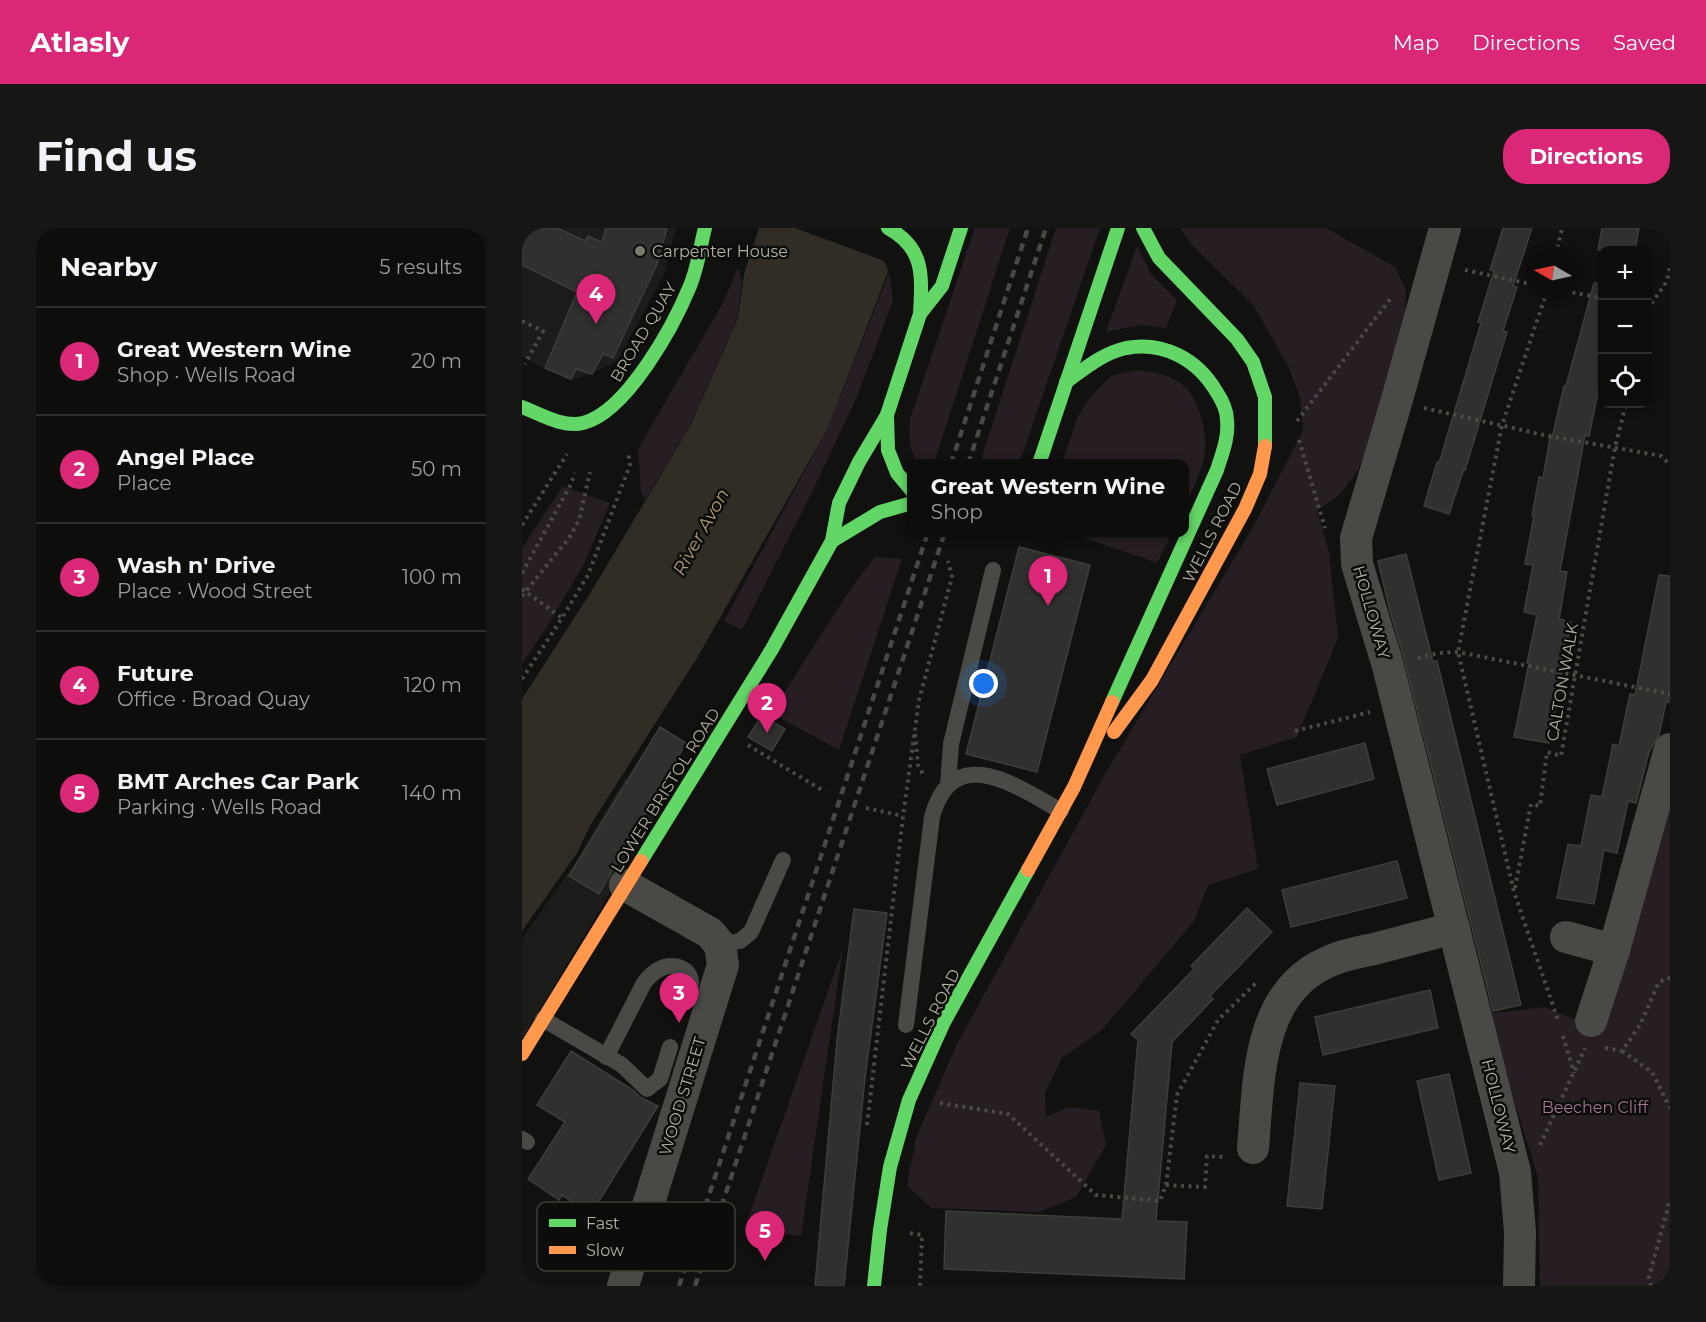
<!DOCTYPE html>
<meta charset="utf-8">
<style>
body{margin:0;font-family:Montserrat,sans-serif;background:#161615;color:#f1f3f6}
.controls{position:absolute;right:18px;top:18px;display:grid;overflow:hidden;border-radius:12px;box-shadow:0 3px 9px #0003}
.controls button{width:54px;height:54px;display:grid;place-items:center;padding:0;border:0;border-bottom:2px solid #2d2d2d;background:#0d0d0c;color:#f1f3f6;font:30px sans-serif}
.compass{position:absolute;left:1004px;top:18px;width:54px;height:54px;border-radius:50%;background:#0d0d0c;box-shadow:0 3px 9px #0003;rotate:279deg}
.you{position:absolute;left:462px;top:456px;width:21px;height:21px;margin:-15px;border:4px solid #fff;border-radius:50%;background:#1a73e8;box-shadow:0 0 0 9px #1a73e833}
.badge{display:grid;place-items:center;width:39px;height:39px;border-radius:50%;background:#db2777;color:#fff;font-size:20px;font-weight:700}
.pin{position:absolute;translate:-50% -50px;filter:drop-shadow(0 2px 3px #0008)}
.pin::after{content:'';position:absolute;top:32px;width:21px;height:18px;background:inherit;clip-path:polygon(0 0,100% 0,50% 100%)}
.popup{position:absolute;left:385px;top:231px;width:282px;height:78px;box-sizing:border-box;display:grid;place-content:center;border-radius:12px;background:#0d0d0c;filter:drop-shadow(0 2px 4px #0005);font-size:20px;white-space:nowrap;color:#9a9c9d}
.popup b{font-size:22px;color:#f1f3f6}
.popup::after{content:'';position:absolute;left:50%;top:100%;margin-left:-12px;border:12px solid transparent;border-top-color:#0d0d0c}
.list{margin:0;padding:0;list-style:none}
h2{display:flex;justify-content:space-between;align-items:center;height:78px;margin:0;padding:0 24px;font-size:26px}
h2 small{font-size:20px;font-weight:400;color:#9a9c9d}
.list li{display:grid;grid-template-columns:39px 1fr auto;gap:18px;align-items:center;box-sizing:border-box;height:108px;padding:0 24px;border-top:2px solid #2d2d2d}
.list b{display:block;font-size:22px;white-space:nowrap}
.list p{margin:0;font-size:20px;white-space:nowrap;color:#9a9c9d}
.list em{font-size:20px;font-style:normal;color:#9a9c9d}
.icon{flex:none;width:33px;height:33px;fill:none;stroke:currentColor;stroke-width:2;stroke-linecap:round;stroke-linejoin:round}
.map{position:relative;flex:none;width:1148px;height:1058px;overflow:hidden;border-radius:24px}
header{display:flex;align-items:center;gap:36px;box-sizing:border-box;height:84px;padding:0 30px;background:#db2777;color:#fff}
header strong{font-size:28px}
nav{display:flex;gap:33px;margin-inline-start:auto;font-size:21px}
.intro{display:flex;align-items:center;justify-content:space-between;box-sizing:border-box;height:144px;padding:0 36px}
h1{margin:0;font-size:42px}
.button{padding:15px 27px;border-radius:24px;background:#db2777;color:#fff;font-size:21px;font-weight:700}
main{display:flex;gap:36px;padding:0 36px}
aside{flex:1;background:#0d0d0c;border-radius:24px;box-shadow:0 3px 9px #0003}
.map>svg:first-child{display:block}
.built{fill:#1c1c1a}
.green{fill:#261e23}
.water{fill:#322d24}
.pier{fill:#111110}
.building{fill:#30302e;stroke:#3d3d39;stroke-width:1.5}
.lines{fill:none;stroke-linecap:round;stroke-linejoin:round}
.path{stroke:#4b4b46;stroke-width:4;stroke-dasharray:3 4.5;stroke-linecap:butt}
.lane{stroke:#494945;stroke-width:16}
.street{stroke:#494945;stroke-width:32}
.fast{stroke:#63d668;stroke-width:14}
.slow{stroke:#ff974d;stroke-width:14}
.rail{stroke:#494844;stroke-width:4.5;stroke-dasharray:8 6;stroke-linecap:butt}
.poi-dot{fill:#7a796e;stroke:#0c0c0b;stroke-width:2}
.labels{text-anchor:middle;stroke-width:5;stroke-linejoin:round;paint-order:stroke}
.poi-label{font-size:16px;fill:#b3b1a0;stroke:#0c0c0b;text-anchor:start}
.street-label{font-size:16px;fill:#b3b1a0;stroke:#0c0c0b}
.park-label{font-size:16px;fill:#a07595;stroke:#0c0c0b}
.water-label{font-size:18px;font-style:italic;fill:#b19c74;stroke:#0c0c0b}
.key{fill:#0c0c0b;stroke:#3e3e38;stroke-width:1.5}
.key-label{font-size:16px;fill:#b3b1a0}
</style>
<header>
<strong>Atlasly</strong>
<nav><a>Map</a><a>Directions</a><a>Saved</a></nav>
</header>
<div class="intro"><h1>Find us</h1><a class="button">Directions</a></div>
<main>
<aside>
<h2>Nearby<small>5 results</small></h2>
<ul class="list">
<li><span class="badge">1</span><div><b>Great Western Wine</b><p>Shop · Wells Road</p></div><em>20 m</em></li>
<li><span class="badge">2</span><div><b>Angel Place</b><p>Place</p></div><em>50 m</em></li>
<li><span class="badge">3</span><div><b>Wash n' Drive</b><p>Place · Wood Street</p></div><em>100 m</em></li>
<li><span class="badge">4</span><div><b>Future</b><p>Office · Broad Quay</p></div><em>120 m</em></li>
<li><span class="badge">5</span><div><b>BMT Arches Car Park</b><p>Parking · Wells Road</p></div><em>140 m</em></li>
</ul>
</aside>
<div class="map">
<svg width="1148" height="1058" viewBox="0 0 1148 1058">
<rect width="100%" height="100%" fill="#111110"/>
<g class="built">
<polygon points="0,0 154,0 142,46 95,134 49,153 0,129"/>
<polygon points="103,550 144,572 0,811 0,711 53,635"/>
</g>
<g class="green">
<path d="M453,0H488L412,235L396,236C387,221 387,208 388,191Z"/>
<polygon points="534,0 578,0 502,222 496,235 458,235"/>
<polygon points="658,0 804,0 873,39 884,61 883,94 865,171 836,242 818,266 795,283 807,324 816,410 775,509 718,527 736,641 686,657 672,693 580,802 540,830 523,865 524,889 546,879 577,883 584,917 554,969 517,984 410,980 385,958 394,910 434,818 582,548 731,299 781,203 778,169 766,138 732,78 670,17"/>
<polygon points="615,18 629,46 655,72 644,100 619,97 584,104"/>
<polygon points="216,39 220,53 215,91 167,199 123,272 119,264 116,221 202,73"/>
<polygon points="367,45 371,73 334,171 291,262 220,402 202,393 305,202"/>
<path d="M614,142C630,144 644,145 658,155C678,168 687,209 682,231C677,248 670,263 663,279L662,236H540L556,188L569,168L589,148Z"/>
<polygon points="41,258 88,275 63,334 23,402 0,436 0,320"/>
<polygon points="548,305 650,305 635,335"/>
<polygon points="353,329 380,331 317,522 249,485 332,356"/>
<polygon points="1148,562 1148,1058 1018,1058 1016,949 965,786 1022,779 1080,802"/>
<polygon points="321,720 279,1008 222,1002"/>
</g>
<polygon class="water" points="237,0 383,0 305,202 175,430 69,596 55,625 0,703 0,471 69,364 168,198 216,90 222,46"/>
<polygon class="pier" points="273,0 383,0 367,45 364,36 360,32"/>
<g class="building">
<polygon points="0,0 35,0 63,13 66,8 80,14 84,0 145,0 135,36 91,130 81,126 70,146 54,141 49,151 23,140 55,64 0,37"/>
<polygon points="981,0 1010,0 991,58 995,59 981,103 985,104 943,242 942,241 927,286 902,278 915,234 917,235 959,95 956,94 972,43 968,42"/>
<polygon points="1080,0 1117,0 1113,22 1076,22"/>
<polygon points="1072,55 1080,56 1080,165 1076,164 1067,208 1063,207 1038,343 1045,344 1037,391 1049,394 1027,515 992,509 1007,435 1005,435 1015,387 1002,384 1011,337 1003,336 1012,288 1010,288 1017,249 1021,250 1028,210 1030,210 1042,158 1044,158"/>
<polygon points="497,319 568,337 515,544 444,526"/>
<polygon points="884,326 911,434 915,433 999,777 971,783 883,434 868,383 856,333"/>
<polygon points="1137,347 1148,348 1148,474 1144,474 1137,507 1127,524 1114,575 1106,573 1095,625 1082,622 1072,676 1035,670 1046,616 1059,618 1069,567 1080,569 1091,516 1097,518 1108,466 1113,467"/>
<polygon points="240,487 263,501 250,523 226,509"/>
<polygon points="138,499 164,515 77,666 47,648"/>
<polygon points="843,515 852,551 755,577 745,541"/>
<polygon points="875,633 885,670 769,699 760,662"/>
<polygon points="725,680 750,704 688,768 691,771 650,814 634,993 665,994 662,1051 422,1041 424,983 600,991 616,812 609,806 672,741 669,738"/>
<polygon points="332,681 365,685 343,850 322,1058 293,1058 315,812"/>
<polygon points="908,762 916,800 801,827 793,789"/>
<polygon points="49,823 111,862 118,869 136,878 69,986 40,967 37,972 6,951 43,894 15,877"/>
<polygon points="927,846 949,945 917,952 895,853"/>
<polygon points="778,855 813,858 800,981 765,978"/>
</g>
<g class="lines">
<g class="path">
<polyline points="1034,27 1040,0"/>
<polyline points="943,42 1013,57"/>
<polyline points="1025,63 980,197 936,424 992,664 1037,795"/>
<polyline points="1043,63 1080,70"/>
<polyline points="1126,90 1128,78 1145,53 1148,39"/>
<polyline points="0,93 21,103 3,136"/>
<polyline points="902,180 1022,207 1139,228 1148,237"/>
<polyline points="775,193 869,70"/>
<polyline points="777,212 803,300"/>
<polyline points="0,297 45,226"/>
<polyline points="0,345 48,258 53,245"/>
<polyline points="0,361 40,390"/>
<polyline points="0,368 47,310 57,292 68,244"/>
<polyline points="896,430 917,425 936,424 1148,466"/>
<polyline points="0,451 40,390 66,347 108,237 106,223"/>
<polyline points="773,503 848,484"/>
<polyline points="393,506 396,537 402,548"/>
<polyline points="226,517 303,564"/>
<polyline points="344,580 381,588"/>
<polyline points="993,660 1009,576 1018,578 1025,524 1039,528 1093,219 1104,176"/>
<polyline points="1041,808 1052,845"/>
<polyline points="1083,820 1100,823 1118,797 1137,754 1148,750"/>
<polyline points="1100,823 1130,844 1148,880"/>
<polyline points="418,875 486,886 574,967 638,973 644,957 655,867 696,792 736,753"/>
<polyline points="345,897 381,588 397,472 430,349 426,333"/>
<polyline points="1018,917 1063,820"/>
<polyline points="644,957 683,959 685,928 704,929"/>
<polyline points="388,1005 400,1007 398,1058"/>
<polyline points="1129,1058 1127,1049 1148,972"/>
</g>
<g class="lane">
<polyline points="426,557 429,516 471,342"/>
<polyline points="198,717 218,713 229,704 261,632"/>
<polyline points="21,791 100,837 125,861 138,851 148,819"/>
<path d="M384,797L410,589C431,512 496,559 539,583"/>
<path d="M84,829L122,755C126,750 130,745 136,742C148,734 169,738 169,755C169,759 166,765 164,769"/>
<polyline points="0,911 5,914"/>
</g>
<g class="street">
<polyline points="923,0 874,175 834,310 835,336 866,438 993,944 998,1004 997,1058"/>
<polyline points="1044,709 1092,722"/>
<polyline points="1069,793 1092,722 1148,521"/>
<path d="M731,920C737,854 734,763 808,733C821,727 837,724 852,721C879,714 905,707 932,700"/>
<polyline points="101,1058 201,737 198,717 188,705 103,657"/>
</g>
<g class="fast">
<path d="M366,0C403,20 400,48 398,86"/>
<polyline points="621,0 637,30 715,111 731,134 743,169 743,218"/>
<path d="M544,154C562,141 581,125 604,120C641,113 675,131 694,163C700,172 705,181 705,192C707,209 700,226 695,242L590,474"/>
<path d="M0,179C18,186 41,200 61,195C105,184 152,97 168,58C176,39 178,19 183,0"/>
<polyline points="517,236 596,0"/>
<polyline points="390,263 375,245 366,222 365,187 398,86 420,58 439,0"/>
<polyline points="310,313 358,284 390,275"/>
<polyline points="119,633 250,421 310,313 317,275 337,234 365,187"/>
<polyline points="352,1058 358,1002 368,939 387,872 422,794 506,642"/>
</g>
<g class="slow">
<polyline points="592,504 630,452 723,281 738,246 743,218"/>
<polyline points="506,642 552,559 590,474"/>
<polyline points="0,826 119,633"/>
</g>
<g class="rail">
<polyline points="429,236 506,0"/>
<polyline points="446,236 524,0"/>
<polyline points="157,1058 406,304"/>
<polyline points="173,1058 423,304"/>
</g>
</g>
<circle class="poi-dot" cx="118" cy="23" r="6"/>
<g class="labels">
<g class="poi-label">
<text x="130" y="29">Carpenter House</text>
</g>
<g class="street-label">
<text transform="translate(121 104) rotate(-59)" y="6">BROAD QUAY</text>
<text transform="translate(690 304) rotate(-63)" y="6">WELLS ROAD</text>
<text transform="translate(850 384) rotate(74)" y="6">HOLLOWAY</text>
<text transform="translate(1040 454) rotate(-80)" y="6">CALTON WALK</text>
<text transform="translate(143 562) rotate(-58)" y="6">LOWER BRISTOL ROAD</text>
<text transform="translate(408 791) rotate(-63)" y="6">WELLS ROAD</text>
<text transform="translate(160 868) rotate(-73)" y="6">WOOD STREET</text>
<text transform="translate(977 878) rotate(76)" y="6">HOLLOWAY</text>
</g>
<g class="park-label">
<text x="1073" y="885">Beechen Cliff</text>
</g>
<g class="water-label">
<text transform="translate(179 304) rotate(-61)" y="6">River Avon</text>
</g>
</g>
<rect x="15" y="974" width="198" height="69" rx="9" class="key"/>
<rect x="27" y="991" width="27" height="8" fill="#63d668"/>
<rect x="27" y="1018" width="27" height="8" fill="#ff974d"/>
<g class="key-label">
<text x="64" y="1001">Fast</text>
<text x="64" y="1028">Slow</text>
</g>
</svg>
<div class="controls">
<button>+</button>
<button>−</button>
<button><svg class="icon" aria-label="locate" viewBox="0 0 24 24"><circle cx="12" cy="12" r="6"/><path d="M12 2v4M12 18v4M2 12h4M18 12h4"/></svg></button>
</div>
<svg class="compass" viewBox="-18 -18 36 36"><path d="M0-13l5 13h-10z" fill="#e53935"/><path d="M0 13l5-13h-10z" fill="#9a9c9d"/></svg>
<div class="you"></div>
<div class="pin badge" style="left:526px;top:378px">1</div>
<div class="popup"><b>Great Western Wine</b>Shop</div>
<div class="pin badge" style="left:245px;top:505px">2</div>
<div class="pin badge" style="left:157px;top:795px">3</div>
<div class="pin badge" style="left:74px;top:96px">4</div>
<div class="pin badge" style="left:243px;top:1033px">5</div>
</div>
</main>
